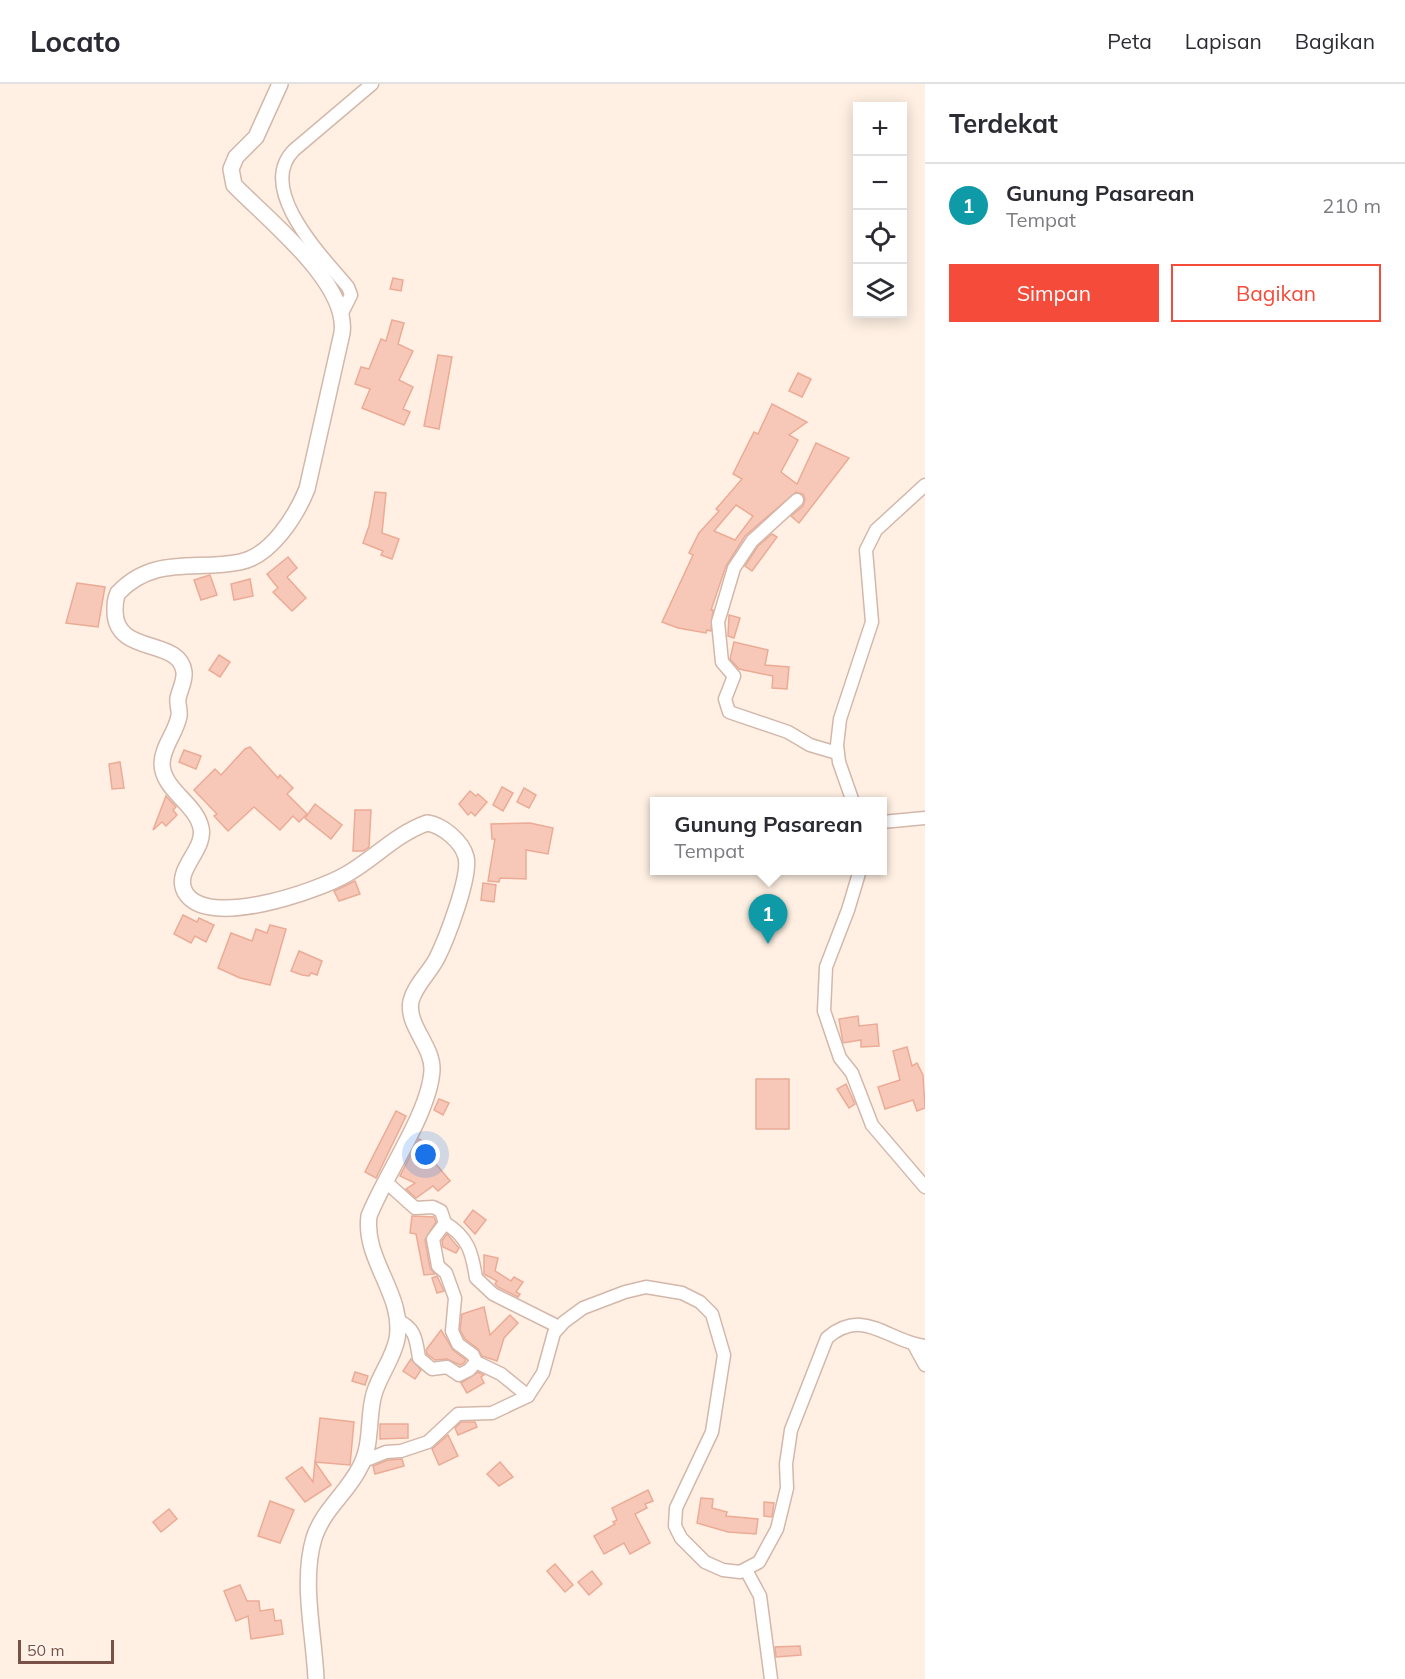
<!DOCTYPE html>
<html lang="id">
<meta charset="utf-8">
<style>
body{margin:0;font-family:Mulish,sans-serif;background:#f7f7f7;color:#2b2b33}
.controls{position:absolute;right:18px;top:18px;display:grid;overflow:hidden;border-radius:0px;box-shadow:0 3px 15px #0003}
.controls button{width:54px;height:54px;display:grid;place-items:center;padding:0;border:0;border-bottom:2px solid #e1e1e2;background:#fff;color:#2b2b33;font:30px sans-serif}
.scale{position:absolute;left:18px;bottom:15px;width:96px;box-sizing:border-box;padding-left:6px;border:3px solid #795146;border-top:0;font-size:16px;line-height:21px;white-space:nowrap;color:#795146;-webkit-text-stroke:4px #fff4eb;paint-order:stroke}
.you{position:absolute;left:426px;top:1071px;width:21px;height:21px;margin:-15px;border:4px solid #fff;border-radius:50%;background:#1a73e8;box-shadow:0 0 0 9px #1a73e833}
.badge{display:grid;place-items:center;width:39px;height:39px;border-radius:50%;background:#f54b3b;color:#fff;font-size:20px;font-weight:700}
.pin{position:absolute;translate:-50% -50px;filter:drop-shadow(0 2px 3px #0008)}
.pin::after{content:'';position:absolute;top:32px;width:21px;height:18px;background:inherit;clip-path:polygon(0 0,100% 0,50% 100%)}
.popup{position:absolute;left:650px;top:713px;width:237px;height:78px;box-sizing:border-box;display:grid;place-content:center;border-radius:0px;background:#fff;filter:drop-shadow(0 2px 4px #0005);font-size:20px;white-space:nowrap;color:#7c7c81}
.popup b{font-size:22px;color:#2b2b33}
.popup::after{content:'';position:absolute;left:50%;top:100%;margin-left:-12px;border:12px solid transparent;border-top-color:#fff}
.list{margin:0;padding:0;list-style:none}
h2{display:flex;justify-content:space-between;align-items:center;height:78px;margin:0;padding:0 24px;font-size:26px}
h2 small{font-size:20px;font-weight:400;color:#7c7c81}
.list li{display:grid;grid-template-columns:39px 1fr auto;gap:18px;align-items:center;box-sizing:border-box;height:84px;padding:0 24px;border-top:2px solid #e1e1e2}
.list b{display:block;font-size:22px;white-space:nowrap}
.list p{margin:0;font-size:20px;white-space:nowrap;color:#7c7c81}
.list em{font-size:20px;font-style:normal;color:#7c7c81}
.actions{display:flex;gap:12px;padding:18px 24px}
.actions a{flex:1;padding:14px 0;border:2px solid #f54b3b;border-radius:0px;text-align:center;font-size:21px;color:#f54b3b}
.actions .main{background:#f54b3b;color:#fff}
.icon{flex:none;width:33px;height:33px;fill:none;stroke:currentColor;stroke-width:2;stroke-linecap:round;stroke-linejoin:round}
.map{position:relative;flex:none;width:925px;height:1595px;overflow:hidden}
header{display:flex;align-items:center;gap:36px;box-sizing:border-box;height:84px;padding:0 30px;background:#fff;border-bottom:2px solid #e1e1e2}
header strong{font-size:28px}
nav{display:flex;gap:33px;margin-inline-start:auto;font-size:21px}
main{display:flex}
aside{flex:1;background:#fff}
.map>svg:first-child{display:block}
.building{fill:#f7c8b7;stroke:#ebab96;stroke-width:1.5;fill-rule:evenodd}
.lines{fill:none;stroke-linecap:round;stroke-linejoin:round}
.minor-casing{stroke:#d3b7aa;stroke-width:15}
.tertiary-casing{stroke:#d3b7aa;stroke-width:18}
.minor{stroke:#fff;stroke-width:12}
.tertiary{stroke:#fff;stroke-width:15}
</style>
<header>
<strong>Locato</strong>
<nav><a>Peta</a><a>Lapisan</a><a>Bagikan</a></nav>
</header>
<main>
<div class="map">
<svg width="925" height="1595" viewBox="0 0 925 1595">
<rect width="100%" height="100%" fill="#fff0e3"/>
<g class="building">
<polygon points="393,194 403,196 401,207 390,205"/>
<polygon points="392,236 404,239 398,260 413,267 399,296 413,303 403,325 410,328 404,341 362,324 370,305 355,300 361,283 369,285 381,255 386,257"/>
<polygon points="438,271 452,273 439,345 424,342"/>
<polygon points="798,289 811,295 802,313 789,307"/>
<path d="M772,320L807,338L789,351L798,356L781,388L797,400L816,359L849,374L799,439L791,432L803,422L805,415L803,410L796,408L745,452L726,482L711,526H713L711,547L707,546L706,549L678,544L662,538L693,471L689,469L699,449L719,427L716,425L742,395L733,390L754,348L758,350ZM736,421L753,432L735,456L714,447Z"/>
<polygon points="375,408 386,409 382,449 399,455 392,475 381,471 383,467 363,459 369,442"/>
<polygon points="772,450 777,453 752,487 745,482 758,462"/>
<polygon points="288,473 297,484 287,493 306,514 292,527 273,508 278,504 267,490"/>
<polygon points="210,491 217,511 201,516 194,496"/>
<polygon points="250,495 253,512 234,516 231,500"/>
<polygon points="77,499 105,503 98,543 66,539"/>
<polygon points="729,531 740,534 734,554 728,552"/>
<polygon points="734,558 768,566 765,581 789,583 787,605 772,604 773,592 739,585 730,575"/>
<polygon points="219,571 230,578 220,593 209,586"/>
<polygon points="250,663 278,694 280,691 293,704 287,710 307,730 299,738 293,732 280,746 254,723 228,747 214,732 217,730 194,706 215,685 221,691 245,665"/>
<polygon points="184,666 201,672 196,685 179,678"/>
<polygon points="120,678 124,704 112,705 109,680"/>
<polygon points="502,703 513,709 503,727 493,721"/>
<polygon points="524,704 536,711 529,724 517,718"/>
<polygon points="470,707 476,712 478,710 487,718 475,732 471,728 468,731 459,720"/>
<polygon points="166,712 176,723 173,726 177,731 166,742 162,738 153,746"/>
<polygon points="315,720 342,741 331,755 305,734"/>
<polygon points="355,726 371,726 369,763 363,767 353,767"/>
<polygon points="530,739 553,744 548,770 526,766 526,795 500,794 499,798 488,797 495,755 492,755 491,740"/>
<polygon points="355,797 360,810 339,817 334,807"/>
<polygon points="483,799 496,801 494,818 481,816"/>
<polygon points="183,831 197,838 199,834 214,841 206,858 195,852 191,859 174,850"/>
<polygon points="270,841 286,845 270,901 240,894 218,884 231,849 252,857 256,845 267,849"/>
<polygon points="299,867 322,877 317,891 311,889 309,892 302,891 291,887"/>
<polygon points="858,932 859,942 877,940 879,962 861,963 861,956 843,959 839,935"/>
<polygon points="907,963 912,982 917,979 923,991 925,1024 917,1027 913,1016 885,1025 878,1003 900,996 893,967"/>
<rect x="756" y="995" width="33" height="50"/>
<polygon points="846,1000 855,1020 849,1024 837,1005"/>
<polygon points="439,1015 449,1019 443,1031 434,1026"/>
<polygon points="396,1027 406,1032 376,1094 365,1088"/>
<polygon points="419,1055 423,1057 421,1062 450,1097 438,1107 433,1102 416,1114 406,1105 415,1099 400,1092"/>
<polygon points="473,1126 486,1136 475,1150 464,1138"/>
<polygon points="412,1132 434,1133 436,1138 425,1156 430,1184 435,1190 424,1191 416,1150 410,1149"/>
<polygon points="447,1150 459,1164 456,1169 443,1163 442,1157"/>
<polygon points="484,1171 498,1174 495,1187 511,1197 514,1193 523,1198 516,1208 520,1210 518,1213 498,1203 495,1200 497,1197 484,1190"/>
<polygon points="437,1192 444,1207 437,1209 432,1194"/>
<polygon points="484,1223 490,1251 510,1231 518,1239 504,1254 497,1277 482,1272 478,1265 465,1255 460,1246 462,1230"/>
<polygon points="441,1246 453,1266 466,1276 464,1279 460,1281 447,1275 435,1276 427,1270 426,1266"/>
<polygon points="411,1275 421,1286 415,1295 403,1287"/>
<polygon points="355,1288 368,1292 365,1301 352,1297"/>
<polygon points="478,1288 484,1291 481,1293 484,1299 467,1309 461,1299"/>
<polygon points="320,1334 354,1338 350,1381 315,1378"/>
<polygon points="461,1338 475,1338 477,1343 458,1351 455,1344"/>
<polygon points="380,1340 408,1340 408,1354 380,1355"/>
<polygon points="448,1351 458,1372 439,1381 432,1365"/>
<polygon points="402,1375 404,1382 375,1390 373,1382 388,1376"/>
<polygon points="315,1378 331,1401 305,1418 286,1394 302,1383 313,1398"/>
<polygon points="500,1378 513,1393 499,1402 487,1390"/>
<polygon points="648,1406 653,1417 645,1420 647,1424 635,1430 650,1459 630,1470 624,1459 604,1470 594,1452 615,1440 613,1438 617,1436 612,1424"/>
<polygon points="701,1414 713,1415 712,1424 727,1428 726,1432 758,1435 756,1450 728,1448 697,1439"/>
<polygon points="270,1417 294,1426 280,1459 258,1452"/>
<polygon points="764,1418 774,1419 772,1433 764,1432"/>
<polygon points="169,1425 177,1435 161,1448 153,1438"/>
<polygon points="555,1480 573,1501 565,1508 547,1487"/>
<polygon points="592,1487 602,1500 589,1511 578,1498"/>
<polygon points="240,1501 247,1517 259,1517 260,1527 273,1525 275,1537 281,1536 283,1550 251,1555 248,1532 236,1537 224,1507"/>
<polygon points="800,1562 801,1571 776,1573 775,1563"/>
</g>
<g class="lines">
<defs>
<g id="minor">
<path d="M342,229L351,211L348,203C323,173 255,105 294,66L372,0"/>
<polyline points="797,416 752,457 734,484 718,538 722,578 734,592 725,615 729,628 788,648 810,661 837,669"/>
<polyline points="853,718 839,678 837,661 840,635 872,538 866,466 876,446 925,401"/>
<polyline points="882,738 925,734"/>
<polyline points="860,786 848,826 826,883 824,927 840,974 852,989 872,1041 925,1103"/>
<path d="M385,1097L415,1124L433,1123L441,1127L445,1139C468,1153 472,1168 476,1194L493,1210L559,1243"/>
<polyline points="445,1139 433,1155 438,1182 446,1189 455,1214 452,1247 458,1260 473,1271 476,1278"/>
<path d="M397,1236C416,1244 416,1256 419,1274L432,1285L447,1283L459,1291L469,1286L476,1278L501,1290L528,1312"/>
<polyline points="914,1261 925,1281"/>
<path d="M364,1377L386,1368L401,1367L428,1358L458,1330L492,1329L528,1312L543,1289L554,1249L564,1238L583,1224L625,1208L646,1203L682,1209L700,1218L712,1230L724,1271L712,1348L676,1424L675,1442L681,1454L705,1478L723,1486L740,1488L759,1478L777,1445L787,1404L786,1380L791,1346L827,1254C864,1222 888,1258 925,1262"/>
<polyline points="746,1486 760,1512 771,1595"/>
</g>
<path id="tertiary" d="M280,0L256,53L236,73L231,85L234,101C267,135 349,199 342,249L307,405C296,432 271,472 240,478C196,487 154,471 118,509C115,515 115,520 115,527C115,572 180,553 184,588C185,597 180,605 178,614C177,620 180,626 179,632C176,649 163,661 162,679C162,706 196,719 201,744C206,766 173,786 185,808C206,846 318,807 347,790C375,774 396,750 427,739C442,741 462,757 466,773C471,792 446,856 437,874C430,888 415,901 411,917C406,941 433,962 432,986C430,1028 385,1091 369,1132C363,1176 405,1211 397,1255C393,1275 380,1290 374,1310C367,1335 373,1361 359,1385C346,1410 323,1426 314,1454C301,1498 314,1549 316,1595"/>
</defs>
<use href="#minor" class="minor-casing"/>
<use href="#tertiary" class="tertiary-casing"/>
<use href="#minor" class="minor"/>
<use href="#tertiary" class="tertiary"/>
</g>
</svg>
<div class="controls">
<button>+</button>
<button>−</button>
<button><svg class="icon" aria-label="locate" viewBox="0 0 24 24"><circle cx="12" cy="12" r="6"/><path d="M12 2v4M12 18v4M2 12h4M18 12h4"/></svg></button>
<button><svg class="icon" aria-label="layers" viewBox="0 0 24 24"><path d="M12 4l9 5-9 5-9-5zM3 14l9 5 9-5"/></svg></button>
</div>
<div class="scale">50 m</div>
<div class="you"></div>
<div class="pin badge" style="left:768px;top:860px;background:#0f9aa8">1</div>
<div class="popup"><b>Gunung Pasarean</b>Tempat</div>
</div>
<aside>
<h2>Terdekat<small></small></h2>
<ul class="list">
<li><span class="badge" style="background:#0f9aa8">1</span><div><b>Gunung Pasarean</b><p>Tempat</p></div><em>210 m</em></li>
</ul>
<div class="actions"><a class="main">Simpan</a><a>Bagikan</a></div>
</aside>
</main>
